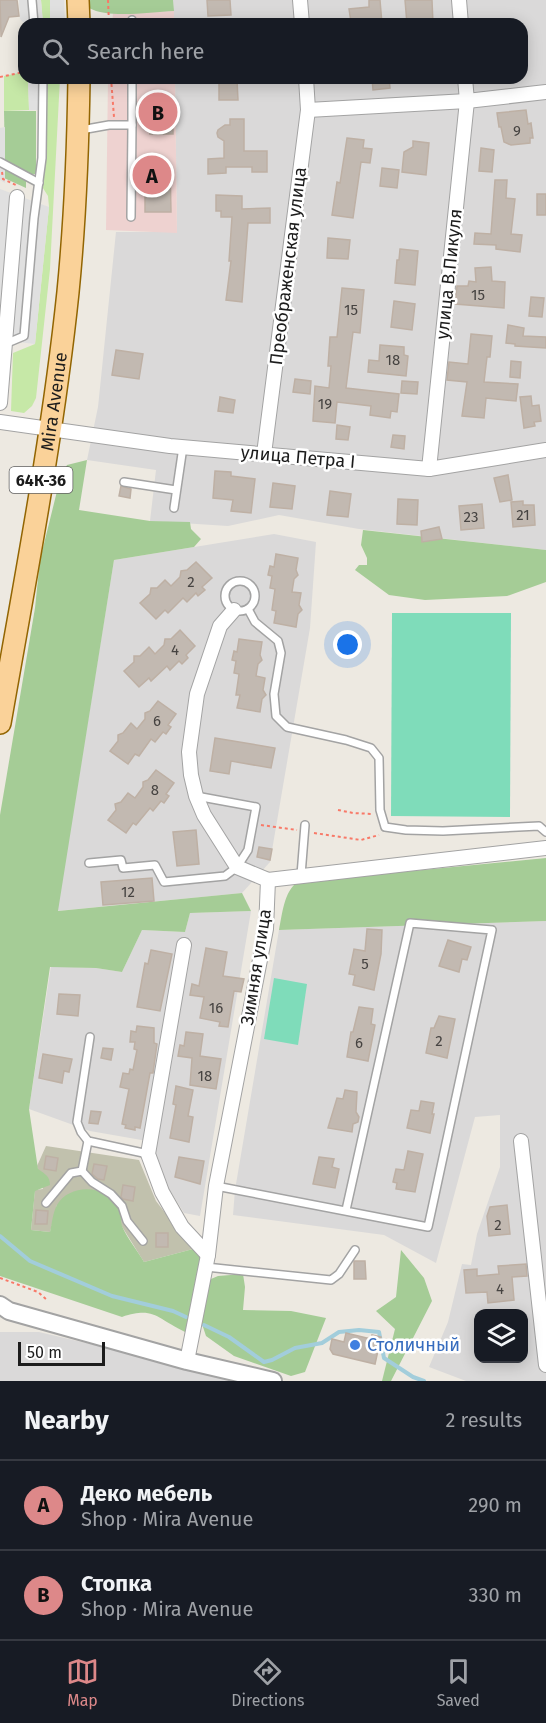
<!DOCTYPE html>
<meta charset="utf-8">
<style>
body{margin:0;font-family:"Fira Sans",sans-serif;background:#242831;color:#f1f3f6}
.controls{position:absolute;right:18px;bottom:18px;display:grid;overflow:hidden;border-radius:12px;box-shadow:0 3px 15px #0003}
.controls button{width:54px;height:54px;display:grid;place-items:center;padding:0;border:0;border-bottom:2px solid #363941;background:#171b24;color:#f1f3f6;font:30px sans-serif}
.scale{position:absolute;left:18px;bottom:15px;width:87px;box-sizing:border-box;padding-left:6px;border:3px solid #1c1c1c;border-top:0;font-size:16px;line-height:21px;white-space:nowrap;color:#1c1c1c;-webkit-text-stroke:4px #fff;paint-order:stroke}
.you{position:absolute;left:348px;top:645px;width:21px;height:21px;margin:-15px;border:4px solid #fff;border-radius:50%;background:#1a73e8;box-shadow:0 0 0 9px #1a73e833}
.badge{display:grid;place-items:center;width:39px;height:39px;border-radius:50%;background:#dd8889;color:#111;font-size:20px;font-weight:700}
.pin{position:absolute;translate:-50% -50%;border:3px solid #fff;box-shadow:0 2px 6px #0006}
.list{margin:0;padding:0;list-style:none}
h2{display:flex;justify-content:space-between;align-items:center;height:78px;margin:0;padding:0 24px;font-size:26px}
h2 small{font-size:20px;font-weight:400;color:#9ea1a6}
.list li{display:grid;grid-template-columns:39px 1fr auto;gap:18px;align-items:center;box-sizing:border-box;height:90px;padding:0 24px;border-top:2px solid #363941}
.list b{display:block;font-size:22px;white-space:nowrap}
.list p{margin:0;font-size:20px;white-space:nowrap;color:#9ea1a6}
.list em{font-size:20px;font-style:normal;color:#9ea1a6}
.icon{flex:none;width:33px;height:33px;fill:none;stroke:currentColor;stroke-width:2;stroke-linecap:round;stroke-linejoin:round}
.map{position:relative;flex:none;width:546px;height:1381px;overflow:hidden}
.search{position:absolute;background:#171b24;box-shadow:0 3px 15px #0003;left:18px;right:18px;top:18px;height:66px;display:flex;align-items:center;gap:15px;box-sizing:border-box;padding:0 21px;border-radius:18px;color:#9ea1a6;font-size:22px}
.sheet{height:258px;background:#171b24}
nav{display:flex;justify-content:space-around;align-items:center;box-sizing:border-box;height:84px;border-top:2px solid #363941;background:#171b24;font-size:16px;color:#9ea1a6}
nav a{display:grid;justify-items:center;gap:3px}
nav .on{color:#dd8889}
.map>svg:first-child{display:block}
.residential{fill:#dad9d9;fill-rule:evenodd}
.commercial{fill:#eed2d0}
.construction{fill:#c1c1ad}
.grass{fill:#c6e8a7}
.forest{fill:#a5cc96}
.pitch{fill:#7fdcba}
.parking{fill:#e0e0e0}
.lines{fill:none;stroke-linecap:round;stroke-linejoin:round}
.stream{stroke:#a2cddb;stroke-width:4}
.building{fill:#c2b9b1;stroke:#beb0a4;stroke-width:1.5}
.service-casing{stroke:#a3a3a3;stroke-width:10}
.minor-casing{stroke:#a3a3a3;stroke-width:16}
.tertiary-casing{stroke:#a3a3a3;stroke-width:20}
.primary-casing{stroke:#926502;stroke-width:24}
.path{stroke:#f87968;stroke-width:2;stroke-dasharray:3 3;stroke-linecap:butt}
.service{stroke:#fff;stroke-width:7}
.minor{stroke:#fff;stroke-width:14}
.tertiary{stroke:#fff;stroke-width:16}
.primary{stroke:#fad299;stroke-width:21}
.shop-dot{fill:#3f7fe0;stroke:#fff;stroke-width:2}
.labels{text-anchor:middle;stroke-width:5;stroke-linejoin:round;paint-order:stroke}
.number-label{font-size:15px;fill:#464341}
.shield{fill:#fff;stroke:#606060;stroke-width:1.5}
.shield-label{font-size:16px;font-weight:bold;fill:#1c1c1c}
.street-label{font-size:18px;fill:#1c1c1c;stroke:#fff}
.shop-label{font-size:18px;fill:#366cbe;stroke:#fff;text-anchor:start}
</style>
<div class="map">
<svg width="546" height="1381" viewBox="0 0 546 1381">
<rect width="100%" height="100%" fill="#ede9e1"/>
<g class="residential">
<polygon points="173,0 546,0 546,550 359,529 279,515 228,526 150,521 156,470 87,460 98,407 116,232 177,232 175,78 522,78 522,24 174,24"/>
<polygon points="274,534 316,542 310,628 270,862 242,893 57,911 114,560"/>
<polygon points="251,911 200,1216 184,1213 157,1169 153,1142 90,1131 29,1109 51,966 96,968 122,972 142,930 185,932 190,913"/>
<path d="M546,921V1381H466L429,1367L448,1322L462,1264L471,1265L477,1234L500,1167V1115L475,1117L436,1263L384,1235L233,1215L235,1190L279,930ZM478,1314H524V1358H478Z"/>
<polygon points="0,1332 39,1332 248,1381 0,1381"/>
</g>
<g class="commercial">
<polygon points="174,11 174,24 112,24 113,13"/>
<polygon points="108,78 175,78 177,233 106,230"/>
</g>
<polygon class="construction" points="46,1146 139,1160 156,1201 193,1249 144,1262 121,1225 121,1209 57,1205 50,1232 31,1230 35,1190 43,1189 37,1166"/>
<g class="grass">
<polygon points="41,0 50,0 50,22 57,22 61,24 43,24"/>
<polygon points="24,72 24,78 28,78 29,110 4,111 4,76"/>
<polygon points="44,78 60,78 50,269 36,398 32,406 24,413 11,411 13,353 35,344 49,207 48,196 41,185"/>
</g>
<g class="forest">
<path d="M88,0H173L174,11C150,12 109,19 89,8Z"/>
<polygon points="4,111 36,111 36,174 30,174 5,161"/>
<polygon points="3,166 26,177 26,188 4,178"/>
<path d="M87,460L79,510L150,521L190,522L191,529L201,539L194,547L114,560L58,911L242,893L251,911L190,913L185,932L142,930L122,972L96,968L50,967L29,1109L38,1169C45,1174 50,1176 50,1185L35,1191L31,1230L50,1232C52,1223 53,1212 57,1205C70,1182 109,1185 120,1208C122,1213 120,1220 122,1226C127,1238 137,1250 144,1262L193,1249L203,1257L185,1332C157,1319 155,1306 122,1317L0,1276V815L35,608L40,560L60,479L67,465Z"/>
<polygon points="363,530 546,550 546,582 507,596 425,600 389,595 355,570 359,565 367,565 367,558 361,545"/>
<path d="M546,858V921L279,930C282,916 284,890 298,882Z"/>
<polygon points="401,1250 424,1278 432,1301 391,1381 382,1381 395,1329 376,1311 396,1297"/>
<polygon points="243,1274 245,1287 243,1310 291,1311 326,1318 305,1372 291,1376 234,1356 206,1336 201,1321 203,1297 211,1279 218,1276"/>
</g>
<g class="pitch">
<polygon points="392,613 511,613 510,817 391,816"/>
<polygon points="274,978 307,984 298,1045 264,1039"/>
</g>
<g class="parking">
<polygon points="19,0 41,0 43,23 25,24 20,19"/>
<polygon points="50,0 64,0 65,22 50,22"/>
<polygon points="28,78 43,78 42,110 29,110"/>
<polygon points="5,127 5,183 0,180 0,128"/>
<polygon points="0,189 49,207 35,344 0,340"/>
</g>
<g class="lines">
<g class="stream">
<polyline points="0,1236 30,1261 112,1296 173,1311 186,1317"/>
<polyline points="204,1325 229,1337 264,1362 272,1360 295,1348 322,1343 339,1332 359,1330 379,1332 384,1358 413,1377 424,1381"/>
</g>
</g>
<g class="building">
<polygon points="0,0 17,0 19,16 9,17 1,37"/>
<polygon points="207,0 230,0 231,15 208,16"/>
<polygon points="369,0 380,0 382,24 369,24 368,20 351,22 349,9 369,7"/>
<polygon points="405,0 432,0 433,24 407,24"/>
<polygon points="372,78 389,78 390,88 373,90"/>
<polygon points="237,80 238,100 219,100 219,81"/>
<polygon points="149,101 173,101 173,134 150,134"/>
<polygon points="526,110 528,124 531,123 533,138 530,138 530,143 511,145 504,142 501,127 499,127 497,113"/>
<polygon points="230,119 244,119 244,151 267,151 267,172 252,172 252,167 226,167 226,173 208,174 208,159 224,158 224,141 218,137 217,133 218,130 225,125 230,125"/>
<polygon points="347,138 364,140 363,148 372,149 370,163 361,162 353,218 332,215 337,182 340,183"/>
<polygon points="413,141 429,143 426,175 402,172 404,152 413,147"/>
<polygon points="481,148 494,150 492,172 479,171"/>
<polygon points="145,163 170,163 171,212 145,212"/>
<polygon points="382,168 399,170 397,188 380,186"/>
<polygon points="495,180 507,180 506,198 515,199 511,234 522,235 520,252 496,249 496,245 474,244 475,233 491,234"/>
<rect x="537" y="194" width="9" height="21"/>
<polygon points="216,195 242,196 242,209 270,208 270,223 248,223 242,302 226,300 231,261 229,261 232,217 221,217 221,211 216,211"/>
<polygon points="328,238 350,240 348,259 327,258"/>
<polygon points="400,249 418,251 415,285 395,283 397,260 399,260"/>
<polygon points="491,267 492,281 505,282 504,308 455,304 457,286 468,286 469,281 476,282 475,268"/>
<polygon points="342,288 364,290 360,333 353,332 346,388 399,394 397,412 391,411 390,418 370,415 371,406 337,402 335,423 313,421 315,386 329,388 331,366 328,366 330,337 337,337"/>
<polygon points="531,297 544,298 542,317 529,316"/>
<polygon points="394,301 415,304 412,330 391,327"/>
<polygon points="508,325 524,328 523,336 546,337 546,348 515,346 515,344 506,343"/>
<polygon points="471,334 492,336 490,357 487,357 484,382 518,384 516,401 486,398 484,418 462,416 467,382 447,380 449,362 468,364"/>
<polygon points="380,345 404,347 404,355 408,356 406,376 368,372 369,360 379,361"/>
<polygon points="116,350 143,354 139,379 112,375"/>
<polygon points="511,361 521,362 520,378 510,377"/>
<polygon points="295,379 311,381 310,394 293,392"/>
<polygon points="402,381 418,382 417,394 401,393"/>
<polygon points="531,396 532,406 539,405 541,421 534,422 535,426 524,428 520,397"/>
<polygon points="220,397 235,400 233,413 218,411"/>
<polygon points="337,425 350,427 348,440 336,439"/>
<polygon points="393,435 405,436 404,449 391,447"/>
<polygon points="215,471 231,472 231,476 255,479 251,513 231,511 233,500 213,498"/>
<polygon points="508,475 512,500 500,502 494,478"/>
<polygon points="273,483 295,486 292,509 270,507"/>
<polygon points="121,486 131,489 130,498 119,496"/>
<polygon points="330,491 351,494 348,517 327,515"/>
<polygon points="398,499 418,500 417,525 397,524"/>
<polygon points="523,501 523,505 534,505 535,525 513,527 511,502"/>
<polygon points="482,504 484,528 461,530 459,506"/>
<polygon points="439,527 442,539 422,542 421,531"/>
<polygon points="276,554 298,558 296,570 298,575 294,579 292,592 301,593 299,605 302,610 298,614 296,627 274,623 276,611 272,610 275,589 270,588 272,576 268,575 270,566 274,567"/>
<polygon points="196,562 212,578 202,587 205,590 198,596 196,593 187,602 183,598 168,613 165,610 156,619 140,603 150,594 151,588 157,588 165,580 171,586 180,577 181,571 187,570"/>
<polygon points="180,630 195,646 186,655 188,658 182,664 179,661 170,670 167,666 151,681 149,678 139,687 124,671 134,662 134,656 140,656 149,647 155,654 164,645 165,639 171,639"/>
<polygon points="239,639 262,642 260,655 262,660 258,664 256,676 265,678 263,690 266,695 262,699 260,712 237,708 240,695 236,695 239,674 234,673 236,661 232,660 234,651 237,652"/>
<polygon points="158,701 176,714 168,725 171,727 166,734 163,732 155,742 151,739 139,756 135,754 128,764 110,751 118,741 118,735 123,733 131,723 137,729 145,719 145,713 150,711"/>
<polygon points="215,738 275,748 271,768 231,761 229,774 210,771"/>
<polygon points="156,770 174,783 166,794 169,796 164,803 161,801 153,811 150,808 136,825 133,823 126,833 108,820 116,810 115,804 121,802 128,793 135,798 143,787 143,782 148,780"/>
<polygon points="196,830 199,864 177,866 173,832"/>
<polygon points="259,847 272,849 270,860 257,857"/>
<polygon points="152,878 154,901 103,905 101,882"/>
<polygon points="367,929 382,930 381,954 374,990 353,985 355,975 349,974 354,949 365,951"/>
<polygon points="448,940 471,947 467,960 462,959 459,972 439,966"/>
<polygon points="206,948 227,952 223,976 244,979 241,992 234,991 228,1027 219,1026 220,1022 200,1018 204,997 190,995 192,984 199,986"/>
<polygon points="151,950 172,954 160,1011 137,1007 145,963 148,964"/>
<polygon points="59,994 80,995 78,1016 57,1014"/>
<polygon points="359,1007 373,1009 371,1024 375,1025 368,1061 347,1057 351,1032 353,1032"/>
<polygon points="439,1016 455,1019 447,1058 426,1053 431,1028 434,1028"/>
<polygon points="137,1026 154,1028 154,1043 157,1044 153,1073 150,1073 140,1128 135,1127 135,1130 125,1128 126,1125 122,1124 129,1089 120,1087 123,1073 129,1074 130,1069 133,1070 137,1050 134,1049 135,1042 130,1042 131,1031 136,1032"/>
<polygon points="186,1032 203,1034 200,1056 221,1059 216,1089 190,1085 192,1058 178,1056 180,1045 184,1046"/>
<polygon points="103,1048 113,1049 111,1060 101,1058"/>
<polygon points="43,1054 72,1059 69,1072 64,1071 62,1083 39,1078"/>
<polygon points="176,1086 193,1090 188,1116 193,1117 189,1142 170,1138 176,1105 173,1104"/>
<polygon points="345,1090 357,1092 356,1112 359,1117 358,1122 353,1124 352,1132 328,1128 337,1098 343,1099"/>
<polygon points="421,1101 434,1103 432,1114 434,1114 430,1133 407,1128 411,1110 419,1111"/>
<polygon points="91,1111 101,1112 98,1124 89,1123"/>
<polygon points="408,1151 423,1154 415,1192 396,1189 397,1183 393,1182 396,1169 404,1170"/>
<polygon points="46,1156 58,1158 56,1171 44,1169"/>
<polygon points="179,1157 204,1161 200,1184 175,1177"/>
<polygon points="319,1157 334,1159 332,1167 339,1169 335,1188 313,1184"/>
<polygon points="94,1164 107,1166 104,1180 98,1179 92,1174"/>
<polygon points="123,1185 135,1187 133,1201 123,1199 121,1197"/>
<polygon points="507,1205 510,1234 489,1236 487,1216 490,1207"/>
<polygon points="36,1210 48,1211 47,1224 35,1224"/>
<rect x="156" y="1233" width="12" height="14"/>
<polygon points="354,1261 365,1261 366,1279 354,1279"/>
<polygon points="526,1264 527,1276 512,1277 514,1300 488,1303 487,1292 466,1293 464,1270 477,1269 477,1276 499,1274 498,1266"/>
<polygon points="346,1333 371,1339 372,1335 381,1337 375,1364 333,1354 330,1349 332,1339 344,1342"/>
</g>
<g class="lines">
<defs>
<g id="service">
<polyline points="32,0 34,24"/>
<polyline points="132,24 132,20"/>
<polyline points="81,130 109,125 132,125 132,78"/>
<polyline points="0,162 39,183"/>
<polyline points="131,217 132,125"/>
<polyline points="5,344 24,336 34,218 42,158 43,78"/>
<polyline points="124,482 176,490"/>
<polyline points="174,508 183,447"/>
<circle cx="240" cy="596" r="15"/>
<polyline points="248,609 255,622 278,641 281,653 274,694 276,716 287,727 346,740 371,748 379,758 380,810 385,827 406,830 443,831 539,826 546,832"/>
<polyline points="89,863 121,860 123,868 155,865 164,882 225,876 237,867 248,850 256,807 196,796"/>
<polyline points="301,875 305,825"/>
<polyline points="90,1037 77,1122 81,1132 88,1141 148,1154"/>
<polyline points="82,1171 92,1182 111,1194 122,1206 127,1221 143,1241"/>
<polyline points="82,1171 88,1141"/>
<polyline points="216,1186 428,1227 492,930 410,923 346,1210"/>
<polyline points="46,1203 71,1173 82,1171"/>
<polyline points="206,1267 331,1280 339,1274 355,1250"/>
</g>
<g id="minor">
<polyline points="300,0 302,24"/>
<polyline points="459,0 461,24"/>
<polyline points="308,110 467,101 546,92"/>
<polyline points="0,403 17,197"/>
<polyline points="0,422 170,446 429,469 546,450"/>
<polyline points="264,454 308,110 306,78"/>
<polyline points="429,469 467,101 465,78"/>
<polyline points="268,880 546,848"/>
<polyline points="184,945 148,1154 162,1192 182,1227 208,1255"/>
<polyline points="521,1141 546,1365"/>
<polyline points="187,1361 208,1255 216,1186 266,929 268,880 237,867 204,815 196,796 191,775 189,752 197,694 220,626 234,610"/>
</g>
<polyline id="tertiary" points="0,1305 9,1311 187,1361 273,1381"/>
<g id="primary">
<polyline points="78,0 79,24"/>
<path id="s1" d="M0,723C25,580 53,436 68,292C75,221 78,149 79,78"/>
</g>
</defs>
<use href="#service" class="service-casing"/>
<use href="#minor" class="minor-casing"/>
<use href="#tertiary" class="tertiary-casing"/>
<use href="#primary" class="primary-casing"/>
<g class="path">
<polyline points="108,0 109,24"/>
<polyline points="0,77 24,72"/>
<polyline points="111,78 114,117"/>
<polyline points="2,172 3,179 16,185"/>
<polyline points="338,810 353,813 372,814"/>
<polyline points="261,825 297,830"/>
<polyline points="314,833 361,840 379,835"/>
<polyline points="0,1278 38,1292 46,1299"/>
</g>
<use href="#service" class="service"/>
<use href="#minor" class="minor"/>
<use href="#tertiary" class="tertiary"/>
<use href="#primary" class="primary"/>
</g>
<circle class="shop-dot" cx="355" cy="1345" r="6"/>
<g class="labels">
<g class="number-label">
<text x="517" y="136">9</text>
<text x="478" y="300">15</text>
<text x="351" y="315">15</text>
<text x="393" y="365">18</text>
<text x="325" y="409">19</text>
<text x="523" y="520">21</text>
<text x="471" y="522">23</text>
<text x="191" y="587">2</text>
<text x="175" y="655">4</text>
<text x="157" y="726">6</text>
<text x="155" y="795">8</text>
<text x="128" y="897">12</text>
<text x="365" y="969">5</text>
<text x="216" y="1013">16</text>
<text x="439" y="1046">2</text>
<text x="359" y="1048">6</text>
<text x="205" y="1081">18</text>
<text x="498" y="1230">2</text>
<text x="500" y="1294">4</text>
</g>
<rect class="shield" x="9.5" y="467" width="63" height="26" rx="4.5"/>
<g class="shield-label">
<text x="41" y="486">64К-36</text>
</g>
<g class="street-label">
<text transform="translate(288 266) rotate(-83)" y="6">Преображенская улица</text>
<text transform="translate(449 274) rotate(-84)" y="6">улица В.Пикуля</text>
<text dy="6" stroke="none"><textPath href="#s1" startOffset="326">Mira Avenue</textPath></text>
<text transform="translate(298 457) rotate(5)" y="6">улица Петра I</text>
<text transform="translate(256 967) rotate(-81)" y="6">Зимняя улица</text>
</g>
<g class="shop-label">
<text x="367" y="1351">Столичный</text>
</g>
</g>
</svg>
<div class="controls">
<button><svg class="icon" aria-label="layers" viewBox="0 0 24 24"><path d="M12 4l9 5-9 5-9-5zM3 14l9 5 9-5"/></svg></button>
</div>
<div class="scale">50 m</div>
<div class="you"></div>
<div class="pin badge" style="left:152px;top:175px">A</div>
<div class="pin badge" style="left:158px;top:112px">B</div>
<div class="search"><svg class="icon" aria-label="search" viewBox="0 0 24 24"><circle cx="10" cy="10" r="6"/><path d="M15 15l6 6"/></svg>Search here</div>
</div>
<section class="sheet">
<h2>Nearby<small>2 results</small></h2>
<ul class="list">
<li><span class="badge">A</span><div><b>Деко мебель</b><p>Shop · Mira Avenue</p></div><em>290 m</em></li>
<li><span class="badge">B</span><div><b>Стопка</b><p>Shop · Mira Avenue</p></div><em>330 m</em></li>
</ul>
</section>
<nav>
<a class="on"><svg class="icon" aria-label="map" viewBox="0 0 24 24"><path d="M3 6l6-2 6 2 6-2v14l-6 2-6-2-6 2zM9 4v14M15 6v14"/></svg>Map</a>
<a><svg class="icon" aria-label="directions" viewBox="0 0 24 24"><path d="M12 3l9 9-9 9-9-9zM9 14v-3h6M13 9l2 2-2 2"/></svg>Directions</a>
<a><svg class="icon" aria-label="saved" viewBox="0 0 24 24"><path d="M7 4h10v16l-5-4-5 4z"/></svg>Saved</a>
</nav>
